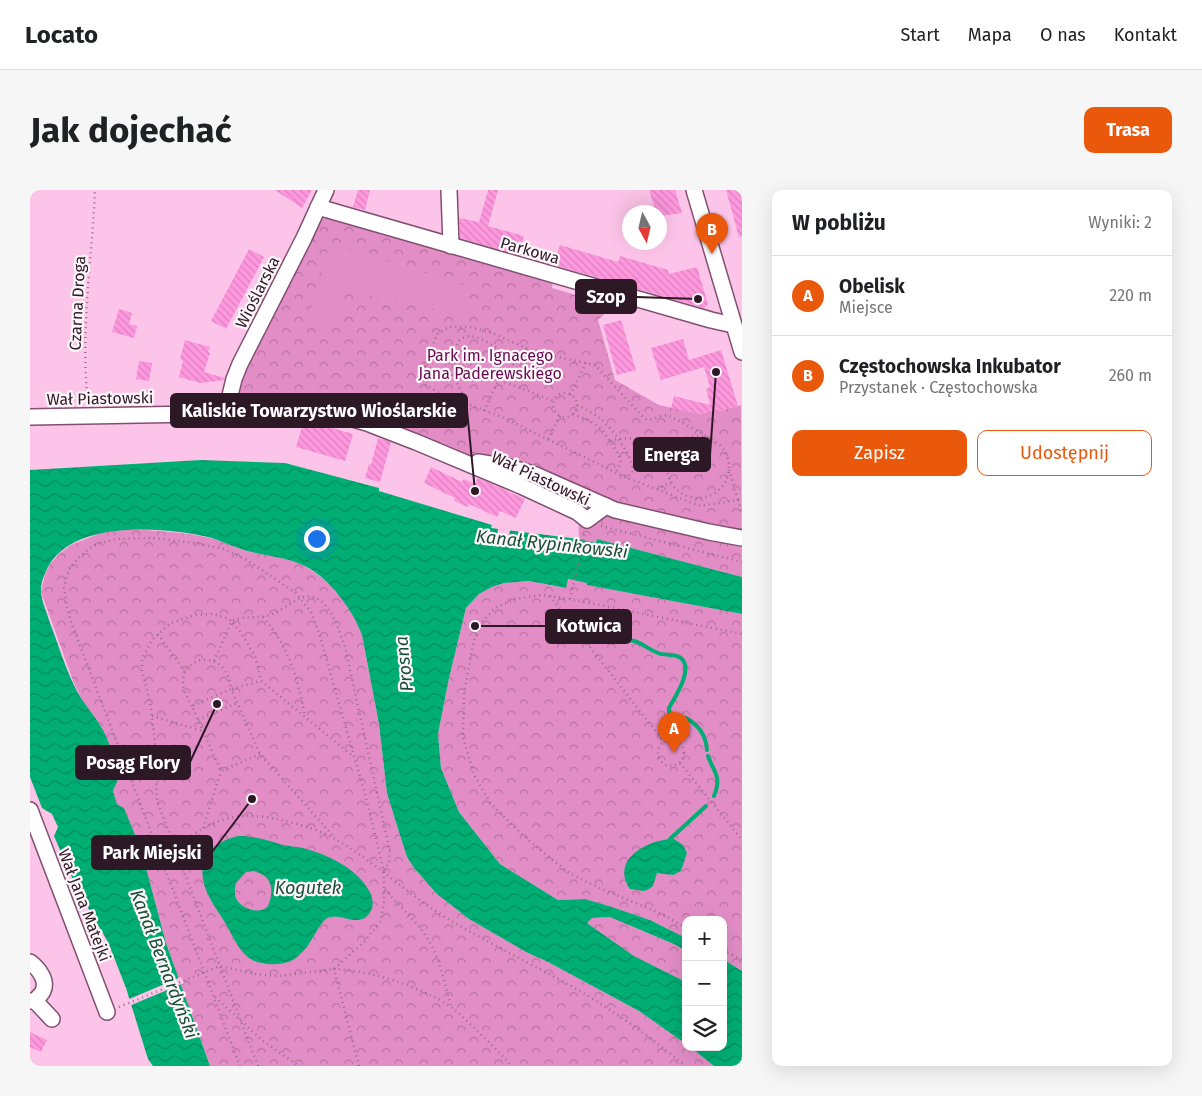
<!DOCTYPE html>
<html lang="pl">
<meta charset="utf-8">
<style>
body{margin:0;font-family:"Fira Sans",sans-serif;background:#f6f6f6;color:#202124}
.controls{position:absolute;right:15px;bottom:15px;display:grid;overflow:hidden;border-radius:10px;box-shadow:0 5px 20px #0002}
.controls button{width:45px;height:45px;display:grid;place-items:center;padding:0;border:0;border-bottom:1px solid #e0e0e0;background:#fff;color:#202124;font:25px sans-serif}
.compass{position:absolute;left:592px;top:15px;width:45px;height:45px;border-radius:50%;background:#fff;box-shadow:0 5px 20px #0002;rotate:172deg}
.you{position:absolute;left:286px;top:348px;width:18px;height:18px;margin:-12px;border:4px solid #fff;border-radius:50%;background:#1a73e8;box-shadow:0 0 0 8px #1a73e833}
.badge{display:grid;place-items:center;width:32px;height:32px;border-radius:50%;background:#ea580c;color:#fff;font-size:16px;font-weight:700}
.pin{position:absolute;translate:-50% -41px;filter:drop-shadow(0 1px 2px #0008)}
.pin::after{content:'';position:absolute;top:26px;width:18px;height:15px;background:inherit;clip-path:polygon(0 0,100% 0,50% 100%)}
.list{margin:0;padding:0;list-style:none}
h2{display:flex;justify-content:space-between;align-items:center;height:65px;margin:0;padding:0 20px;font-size:21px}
h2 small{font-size:16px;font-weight:400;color:#757577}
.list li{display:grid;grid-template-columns:32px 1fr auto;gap:15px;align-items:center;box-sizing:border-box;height:80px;padding:0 20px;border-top:1px solid #e0e0e0}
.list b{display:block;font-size:19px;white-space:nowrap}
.list p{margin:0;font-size:16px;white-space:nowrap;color:#757577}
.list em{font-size:16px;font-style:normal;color:#757577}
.actions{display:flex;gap:10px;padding:15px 20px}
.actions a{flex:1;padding:11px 0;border:1px solid #ea580c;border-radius:10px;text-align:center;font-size:18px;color:#ea580c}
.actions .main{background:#ea580c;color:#fff}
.icon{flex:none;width:28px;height:28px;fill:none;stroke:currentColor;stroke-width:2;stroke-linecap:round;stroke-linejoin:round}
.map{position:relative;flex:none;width:712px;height:876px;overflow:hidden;border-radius:10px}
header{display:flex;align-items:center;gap:30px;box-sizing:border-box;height:70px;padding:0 25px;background:#fff;border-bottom:1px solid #e0e0e0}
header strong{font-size:24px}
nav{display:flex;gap:28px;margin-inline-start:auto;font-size:18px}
.intro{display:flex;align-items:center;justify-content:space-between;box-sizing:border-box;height:120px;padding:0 30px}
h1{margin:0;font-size:35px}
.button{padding:12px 22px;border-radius:10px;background:#ea580c;color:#fff;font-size:18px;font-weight:700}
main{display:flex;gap:30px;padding:0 30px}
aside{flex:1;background:#fff;border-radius:10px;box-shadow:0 5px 20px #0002}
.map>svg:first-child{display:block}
.park{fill:url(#park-crowns)}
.pitch{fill:#e38dc7}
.water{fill:url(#water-waves);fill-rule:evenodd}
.pier{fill:#fdc4e9}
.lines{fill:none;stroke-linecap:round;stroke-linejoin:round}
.stream{stroke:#00ae73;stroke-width:4}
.building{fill:url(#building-back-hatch)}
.minor-casing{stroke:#815071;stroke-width:18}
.path{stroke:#956e87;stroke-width:2.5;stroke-dasharray:1 4;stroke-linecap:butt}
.minor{stroke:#fff;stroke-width:15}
.labels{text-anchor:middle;stroke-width:4.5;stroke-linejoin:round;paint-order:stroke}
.street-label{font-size:16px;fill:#2d1826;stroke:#fdf7fa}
.park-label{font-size:16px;fill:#670951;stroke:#fdf7fa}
.water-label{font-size:18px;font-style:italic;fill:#194f36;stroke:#fdf7fa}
.leader{fill:none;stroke:#2d1826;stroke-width:2}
.callout-dot{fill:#2d1826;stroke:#fdf7fa;stroke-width:2}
.callout{fill:#2d1826;stroke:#2d1826;stroke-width:2}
.callout-label{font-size:18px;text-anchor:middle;font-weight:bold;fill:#fff}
</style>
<header>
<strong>Locato</strong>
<nav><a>Start</a><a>Mapa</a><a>O nas</a><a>Kontakt</a></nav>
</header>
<div class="intro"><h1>Jak dojechać</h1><a class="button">Trasa</a></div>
<main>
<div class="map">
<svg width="712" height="876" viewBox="0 0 712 876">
<defs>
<pattern id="park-crowns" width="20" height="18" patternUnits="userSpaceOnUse" patternTransform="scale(1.25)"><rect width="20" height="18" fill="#e38dc7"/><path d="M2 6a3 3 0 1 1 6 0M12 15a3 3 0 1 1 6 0" fill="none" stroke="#b872a1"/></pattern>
<pattern id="water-waves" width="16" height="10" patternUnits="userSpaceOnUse" patternTransform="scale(1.25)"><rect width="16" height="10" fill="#00ae73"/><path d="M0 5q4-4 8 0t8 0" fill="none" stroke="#038d5e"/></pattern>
<pattern id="building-back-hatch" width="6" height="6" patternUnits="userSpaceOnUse" patternTransform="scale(1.25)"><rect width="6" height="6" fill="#fe97dd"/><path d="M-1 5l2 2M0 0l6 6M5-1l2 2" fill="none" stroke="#da81be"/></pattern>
</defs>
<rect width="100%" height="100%" fill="#fdc4e9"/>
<g class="park">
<polygon points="301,27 523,91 522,98 583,116 568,130 585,190 629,215 671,224 688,219 689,221 711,215 712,387 567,349 566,354 549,349 548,319 338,230 211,217 207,213 206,202 210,185 287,33 294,28"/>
<path d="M101,339C127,341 154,342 180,348C194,351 206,359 220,362C236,366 252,366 268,373C297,385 322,417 332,445L349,534L357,603L368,639L377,667L384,678L407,704L439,729L496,762L518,772L609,821L656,854V857H660L684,876H180L136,753L111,659L94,618L87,614L83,601L88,587L79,554L71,536L52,510L43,491L11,402L15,384L20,374L29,364L41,355L71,343Z"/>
<polygon points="537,389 558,393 558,395 712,424 712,781 693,769 693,730 656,730 656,748 620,730 579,716 555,709 528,710 470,674 429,622 411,578 408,544 419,488 436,418 449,404 462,397 474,393 499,391 535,398"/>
<polygon points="580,727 646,755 656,761 656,792 604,766 557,733 562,728"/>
</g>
<polygon class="pitch" points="300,54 442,97 433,128 350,103 348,108 317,99 305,136 278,128"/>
<g class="water">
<path d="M171,270L255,273L349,298V301L462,335L461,338L549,349L566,353L567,349L712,387V424L557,395V393L538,389L536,398L499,391L474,393L462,397L449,404L436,418L419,488L408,544L411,578L429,622L470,674L528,710L555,709L579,716L620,730L656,748V761L646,755L580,727L562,728L557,733L604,766L656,792V854L609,821L518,772L496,762L439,729L407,704L384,678L377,667L368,639L357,603L349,534L332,445C323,421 304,395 282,380C264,368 242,367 221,362C207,359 195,352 182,348C137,337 47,329 19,375C15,383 11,391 11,400C11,411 17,422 20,433C29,456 36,481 48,503C56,517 68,529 75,544C80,553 81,563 84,573C85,577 88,583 88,587C88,591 84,598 83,601L87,614L94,618L111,659L136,753L180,876H123L118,869L96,798L78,752L47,699L24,646L28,637L22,624L12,618L0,587V280Z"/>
<path d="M209,646C225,646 238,650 253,655C260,657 268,656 276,659C298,665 326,678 338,699C343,706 345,716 339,724C327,739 308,720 296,729C291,732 282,750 277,757C273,761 268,767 263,770C251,776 230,776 219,768C208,760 201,742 194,731C187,720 179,709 175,697C166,670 182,651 209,646ZM224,681C237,685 243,692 241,706C240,710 239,715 237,717C228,725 210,718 206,708C204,703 205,697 206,693L216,682Z"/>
<path d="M644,649L653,655L657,663L651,681L643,685L627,683L623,696L619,699L614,701L600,699C580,669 618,649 644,649Z"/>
<polygon points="693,769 712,781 712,876 684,876 660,857 693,857"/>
</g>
<g class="pier">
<polygon points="468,339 480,340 479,347 482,348 481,352 461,350 462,345 467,345"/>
<polygon points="151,787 154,793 99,816 97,810"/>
</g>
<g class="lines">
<g class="stream">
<path d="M587,441L586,447L588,450C609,448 611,456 628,463C635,466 645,463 651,468C664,479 645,507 639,518V522L646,526"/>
<path d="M656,528C669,535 676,546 677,560"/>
<path d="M678,566C684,583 692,586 684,606"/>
<polyline points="640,649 676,616"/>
</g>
</g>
<g class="building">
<polygon points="245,0 282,0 272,18"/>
<polygon points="328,0 340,0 335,20 323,17"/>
<polygon points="458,0 468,0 458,36 494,46 489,65 430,48 429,28 449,32"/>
<polygon points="619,0 645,0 652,23 630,26 630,22 626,22"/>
<polygon points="696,0 712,0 712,46 709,47"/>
<polygon points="530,55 588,72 590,66 638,80 639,84 667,77 678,114 674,118 524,75"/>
<polygon points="219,59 234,67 196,139 181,131"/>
<polygon points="89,119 102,123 99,134 107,136 104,148 82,142"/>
<polygon points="591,130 606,180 587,185 573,135"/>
<polygon points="653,149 659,170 691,160 708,216 689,221 688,219 671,224 641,218 644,206 680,215 676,199 680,197 674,177 631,190 621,158"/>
<polygon points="155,150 180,157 178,162 180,163 174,182 195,188 194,190 171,193 149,187 153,170 150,169"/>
<polygon points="109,171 122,173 119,191 106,189"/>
<polygon points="274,230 323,244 315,271 266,257"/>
<polygon points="348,248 361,252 350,292 335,288 339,274 341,275"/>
<polygon points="401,277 432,292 434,289 445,294 448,288 495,309 486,328 470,321 467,327 439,314 438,317 424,311 425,308 394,293"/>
<polygon points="0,842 17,850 11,862 0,857"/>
</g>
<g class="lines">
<defs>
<g id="minor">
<polyline points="419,0 421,56"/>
<polyline points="664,0 712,162"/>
<polyline points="288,17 681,130 703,135"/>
<polyline points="196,222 204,189 210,174 274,48 296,0"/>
<polyline points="0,227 165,224 255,218 292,220 337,233 386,252 491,296 547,322 557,330 576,316"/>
<polyline points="448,272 479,277 506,285 585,320 679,342 712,348"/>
<polyline points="0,620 77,822"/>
<path d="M0,772C8,778 18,790 13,801C12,804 7,808 5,811"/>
<polyline points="0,811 5,811 22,829"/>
</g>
</defs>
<use href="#minor" class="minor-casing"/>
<g class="path">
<polyline points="428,174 524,211"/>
<path d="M395,176L411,183L422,179L429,168L427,154C438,132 473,163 485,172"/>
<polyline points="420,180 438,214"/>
<circle cx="535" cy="215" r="12"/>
<polyline points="540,205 556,173"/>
<path d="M58,213C50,142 62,71 65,0"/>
<path d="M547,215C555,219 564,223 571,229C581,237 607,271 602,283L596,287"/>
<polyline points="454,221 466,195 497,158"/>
<polyline points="543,224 564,233 573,241 589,265 591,272 586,282"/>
<circle cx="668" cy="277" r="31"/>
<path d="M680,248L638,225C630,225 623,231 615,229L565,175L505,162L462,143L440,137H419L407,144L392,185L394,194L409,203L472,227L595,287L670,316L708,310L698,276"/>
<polyline points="518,249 530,226"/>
<path d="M580,251C607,244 616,252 640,263"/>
<polyline points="627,299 641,292"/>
<polyline points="708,310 712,322"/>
<polyline points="571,336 712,372"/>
<polyline points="520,406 634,552"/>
<polyline points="540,409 555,342"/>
<path d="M233,427C260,459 267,486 275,526"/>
<polyline points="128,444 155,482"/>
<path d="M184,471L202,431C215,425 228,429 240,425C251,421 261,412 271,408C297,398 309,440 315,457L360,662L359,672L354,681"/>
<path d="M162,516C158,509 154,502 153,494C151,463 198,459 201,499L231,491L324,567"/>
<polyline points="122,526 173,541"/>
<polyline points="168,530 207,513"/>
<circle cx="641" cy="563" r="13"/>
<polyline points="230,564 191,581 162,516 201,499 230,564 305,648"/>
<polyline points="650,573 712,650"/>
<polyline points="173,638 191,581"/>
<polyline points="127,656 142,650"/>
<path d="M145,657C170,639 192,624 224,626C246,627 288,638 307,650C345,672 377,704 415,727C458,753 504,775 548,800C586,822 621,848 656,876"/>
<path d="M355,699C368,716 385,729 396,746C410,767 414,793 421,816"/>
<polyline points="656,738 632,724 567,697 539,683 497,649 461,614 444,585 433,547 434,503 444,450 452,432 465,418 485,409 512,405 540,409 712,444"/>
<polyline points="693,760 712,770"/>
<polyline points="185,807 233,851 269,876"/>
<polyline points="89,817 190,776 226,784 248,786 304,779 335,751 350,732 354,714 354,682 335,604 289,443 281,422 266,403 215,369 193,359 171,354 123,348 86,349 67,354 60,358 48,368 39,379 34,398 37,417 41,432 210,876"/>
<polyline points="228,876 127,611 125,553 120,512 112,480 112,469 122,450 141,433 166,425 183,424 196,428 202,431 211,443 225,466 231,491"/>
<path d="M329,876L304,779C339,780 392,797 421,817C427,821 432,827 438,832C453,846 468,861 482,876"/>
</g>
<use href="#minor" class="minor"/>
</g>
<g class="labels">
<g class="street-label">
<text transform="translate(500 60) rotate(16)" y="6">Parkowa</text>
<text transform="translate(227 102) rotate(-63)" y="6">Wioślarska</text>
<text transform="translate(47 113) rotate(-87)" y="6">Czarna Droga</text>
<text transform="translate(70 208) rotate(-1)" y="6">Wał Piastowski</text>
<text transform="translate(511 288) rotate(25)" y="6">Wał Piastowski</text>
<text transform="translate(55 715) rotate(69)" y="6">Wał Jana Matejki</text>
</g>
<g class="park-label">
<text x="460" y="171">Park im. Ignacego<tspan x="460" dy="18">Jana Paderewskiego</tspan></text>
</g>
<g class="water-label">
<text transform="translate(522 354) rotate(6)" y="6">Kanał Rypinkowski</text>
<text transform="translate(374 474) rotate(-96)" y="6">Prosna</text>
<text x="278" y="704">Kogutek</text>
<text transform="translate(134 774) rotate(69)" y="6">Kanał Bernardyński</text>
</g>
</g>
<path class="leader" d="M668 109L606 107M445 301L437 220M686 182L680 265M445 436L516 436M187 514L160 572M222 609L182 662"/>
<g class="callout-dot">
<circle cx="668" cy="109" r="5"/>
<circle cx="445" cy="301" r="5"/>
<circle cx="686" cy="182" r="5"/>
<circle cx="445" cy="436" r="5"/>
<circle cx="187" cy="514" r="5"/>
<circle cx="222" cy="609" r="5"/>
</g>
<g class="callout">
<rect x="546" y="90" width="60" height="33" rx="5"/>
<rect x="141" y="204" width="296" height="33" rx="5"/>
<rect x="604" y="248" width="76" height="33" rx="5"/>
<rect x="516" y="420" width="85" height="33" rx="5"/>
<rect x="46" y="556" width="114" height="33" rx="5"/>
<rect x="62" y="646" width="120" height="33" rx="5"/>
</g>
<g class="callout-label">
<text x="576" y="113">Szop</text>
<text x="289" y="227">Kaliskie Towarzystwo Wioślarskie</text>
<text x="642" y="271">Energa</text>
<text x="559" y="442">Kotwica</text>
<text x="103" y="579">Posąg Flory</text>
<text x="122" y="669">Park Miejski</text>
</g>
</svg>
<div class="controls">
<button>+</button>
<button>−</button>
<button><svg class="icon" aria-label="layers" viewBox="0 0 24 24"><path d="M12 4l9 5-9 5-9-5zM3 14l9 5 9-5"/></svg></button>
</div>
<svg class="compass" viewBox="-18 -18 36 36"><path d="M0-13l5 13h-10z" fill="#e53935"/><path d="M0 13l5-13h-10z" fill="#757577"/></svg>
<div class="you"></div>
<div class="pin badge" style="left:644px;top:563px">A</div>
<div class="pin badge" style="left:682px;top:64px">B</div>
</div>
<aside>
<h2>W pobliżu<small>Wyniki: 2</small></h2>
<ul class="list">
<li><span class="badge">A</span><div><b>Obelisk</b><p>Miejsce</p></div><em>220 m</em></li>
<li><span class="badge">B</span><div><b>Częstochowska Inkubator</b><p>Przystanek · Częstochowska</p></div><em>260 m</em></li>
</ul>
<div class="actions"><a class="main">Zapisz</a><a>Udostępnij</a></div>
</aside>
</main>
